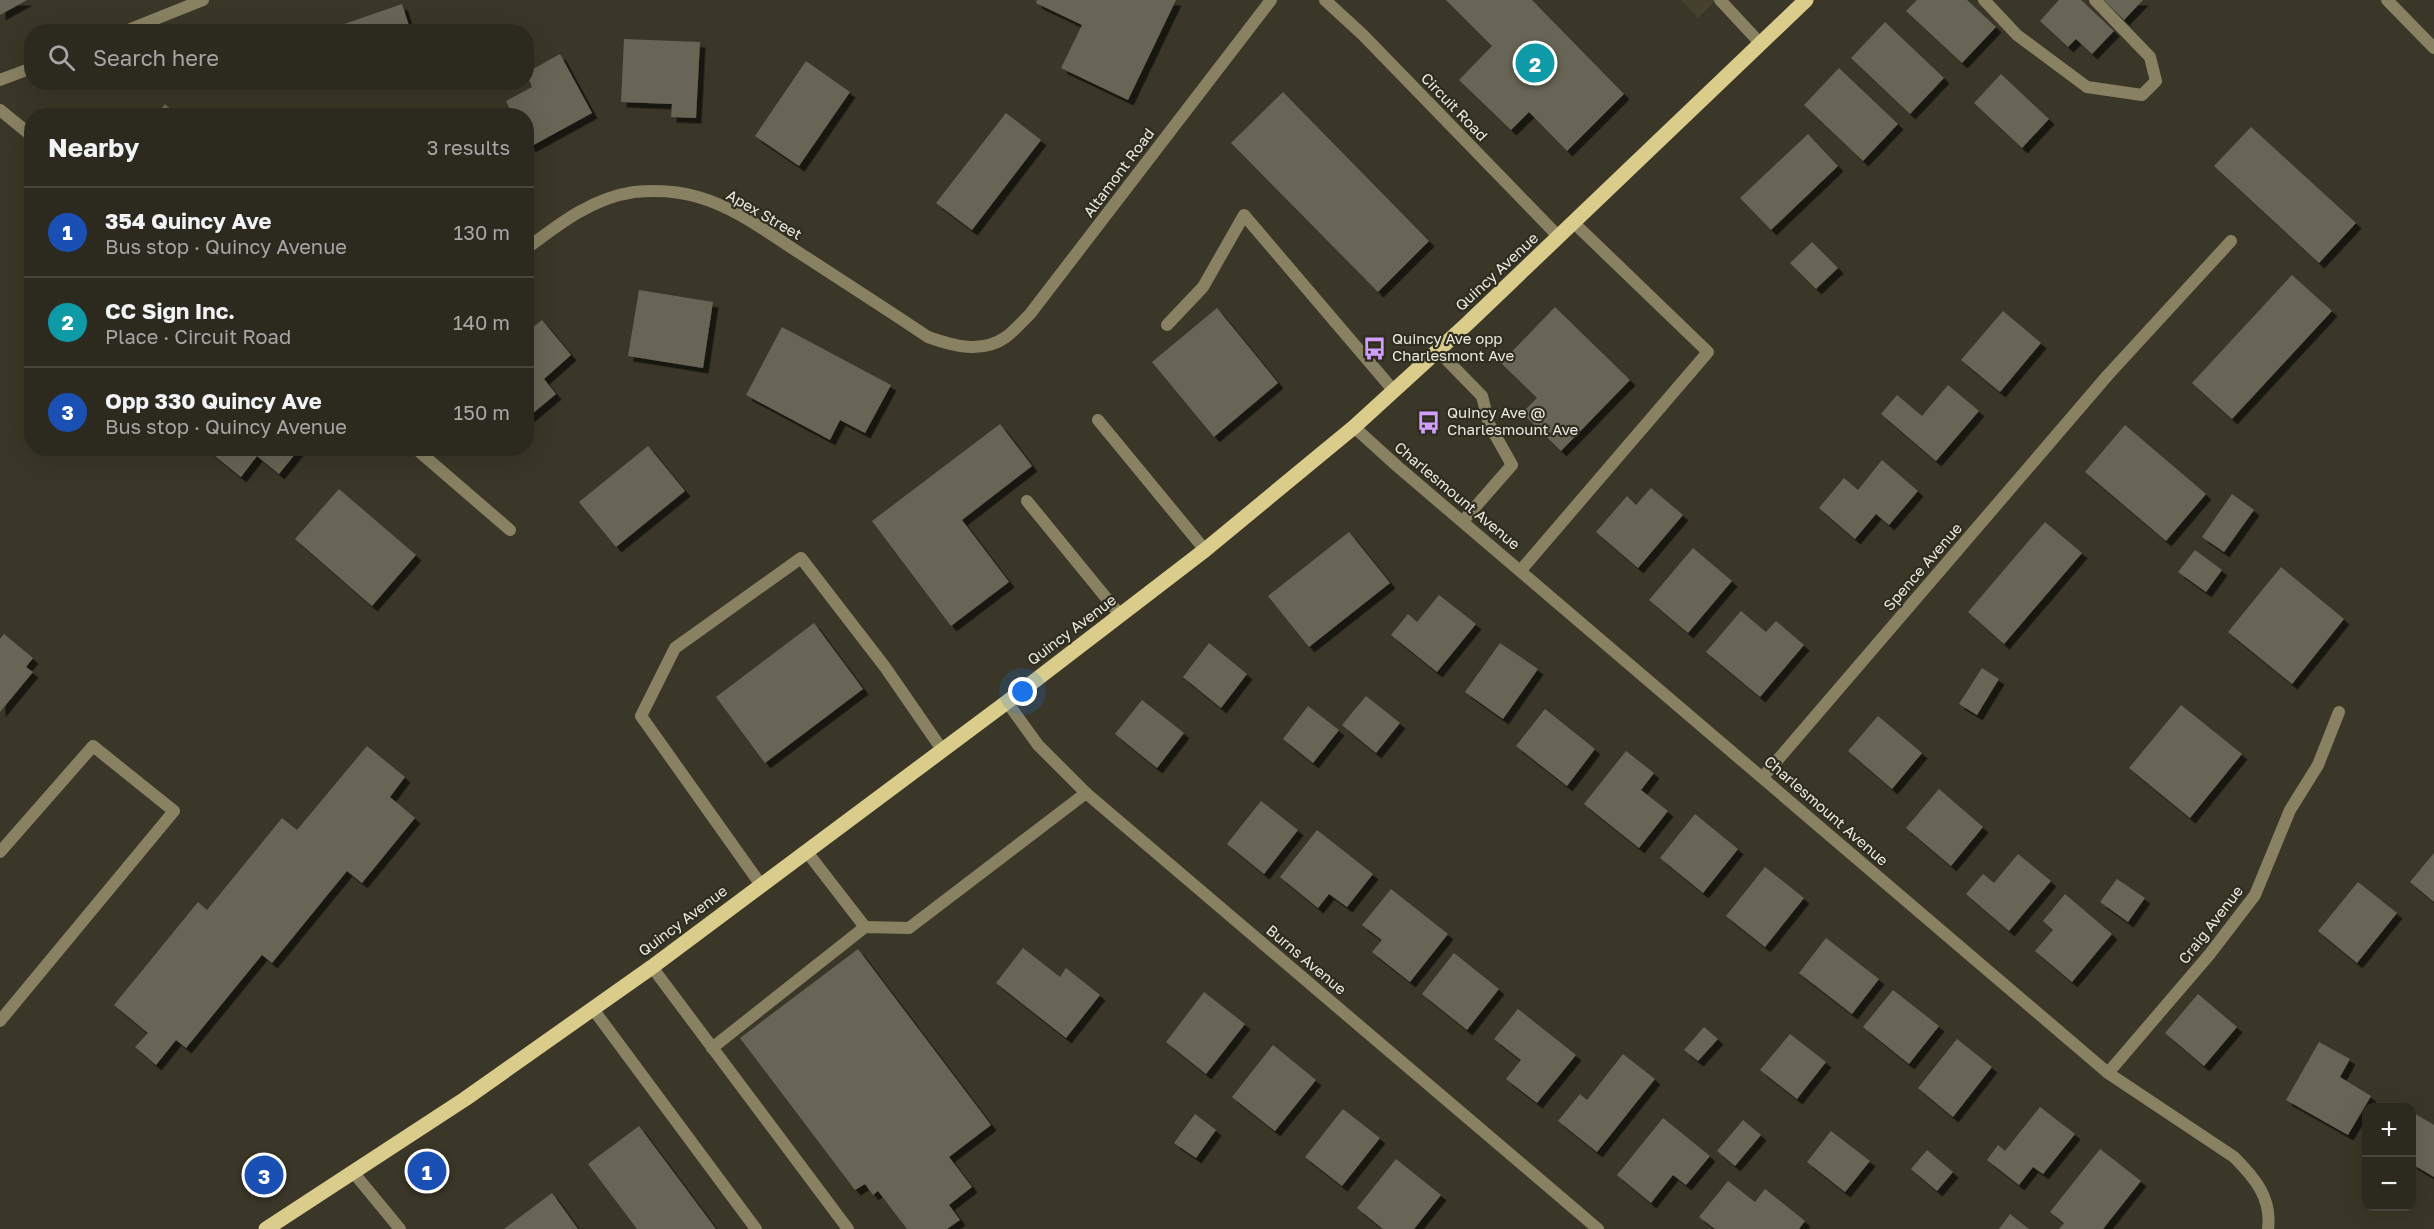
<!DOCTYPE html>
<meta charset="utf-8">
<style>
body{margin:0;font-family:"Golos Text",sans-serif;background:#343127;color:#f1f3f6}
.controls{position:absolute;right:18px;bottom:18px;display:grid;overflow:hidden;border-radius:12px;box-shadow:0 6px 24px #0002}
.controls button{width:54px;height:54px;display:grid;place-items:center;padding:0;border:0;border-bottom:2px solid #48453c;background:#2c291e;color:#f1f3f6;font:30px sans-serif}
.you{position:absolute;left:1023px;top:692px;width:21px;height:21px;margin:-15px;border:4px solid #fff;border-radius:50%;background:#1a73e8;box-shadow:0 0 0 9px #1a73e833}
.badge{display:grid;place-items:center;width:39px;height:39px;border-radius:50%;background:#d19dfe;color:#fff;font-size:20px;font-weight:700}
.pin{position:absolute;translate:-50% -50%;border:3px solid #fff;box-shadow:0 2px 6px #0006}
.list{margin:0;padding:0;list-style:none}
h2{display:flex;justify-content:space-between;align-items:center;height:78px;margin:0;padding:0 24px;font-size:26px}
h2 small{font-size:20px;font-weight:400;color:#a6a6a4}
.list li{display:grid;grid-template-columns:39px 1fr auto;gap:18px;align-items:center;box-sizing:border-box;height:90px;padding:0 24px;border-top:2px solid #48453c}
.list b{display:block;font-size:22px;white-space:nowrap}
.list p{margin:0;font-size:20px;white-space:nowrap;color:#a6a6a4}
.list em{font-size:20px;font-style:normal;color:#a6a6a4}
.icon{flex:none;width:33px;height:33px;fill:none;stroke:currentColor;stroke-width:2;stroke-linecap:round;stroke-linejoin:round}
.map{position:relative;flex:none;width:2434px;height:1229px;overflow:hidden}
.search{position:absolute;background:#2c291e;box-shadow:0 6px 24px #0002;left:24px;top:24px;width:510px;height:66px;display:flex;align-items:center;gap:15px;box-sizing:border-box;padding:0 21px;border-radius:24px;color:#a6a6a4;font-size:22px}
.panel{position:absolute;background:#2c291e;box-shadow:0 6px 24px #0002;left:24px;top:108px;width:510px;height:348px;border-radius:24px}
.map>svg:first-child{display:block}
.built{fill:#45412c}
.building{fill:#686556;filter:url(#shadow)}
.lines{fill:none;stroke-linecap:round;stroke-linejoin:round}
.lane{stroke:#888262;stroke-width:12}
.street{stroke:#888262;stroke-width:12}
.primary{stroke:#dacc8a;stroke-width:15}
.labels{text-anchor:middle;stroke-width:4.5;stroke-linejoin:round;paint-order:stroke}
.street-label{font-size:15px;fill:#eceae1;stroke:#2f2d1f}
.poi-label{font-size:15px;fill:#eceae1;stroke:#2f2d1f;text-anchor:start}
</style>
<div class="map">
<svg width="2434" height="1229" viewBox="0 0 2434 1229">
<defs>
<filter id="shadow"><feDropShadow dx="5.5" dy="5.5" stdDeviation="0" flood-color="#0009"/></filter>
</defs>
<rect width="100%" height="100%" fill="#3a3728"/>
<polygon class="built" points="1681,0 1716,0 1698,18"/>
<g class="building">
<polygon points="0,0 27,0 0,15"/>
<polygon points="1037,0 1176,0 1128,100 1061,68 1082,25 1036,3"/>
<polygon points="1446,0 1532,0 1624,94 1567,151 1529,112 1511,130 1459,80 1492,46"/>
<polygon points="1917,0 1967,0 1996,27 1962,63 1906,11"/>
<polygon points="2059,0 2081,0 2114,31 2092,54 2076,39 2068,47 2040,21"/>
<polygon points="2104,0 2143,0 2124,20"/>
<polygon points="402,4 411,32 324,32 324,31"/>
<polygon points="1885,22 1944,78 1910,114 1851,58"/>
<polygon points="624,39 700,42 696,118 671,117 672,104 621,102"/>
<polygon points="560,54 592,113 530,147 526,140 526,116 513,116 506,101 532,87 526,73"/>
<polygon points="806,61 850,92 799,166 755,136"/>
<polygon points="1839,68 1898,124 1863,161 1804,105"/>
<polygon points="2001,74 2049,119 2022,148 1974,103"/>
<polygon points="1283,92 1429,241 1378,292 1231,143"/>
<polygon points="165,104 179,116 155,116"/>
<polygon points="1006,113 1041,140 972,230 936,203"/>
<polygon points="2251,127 2356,223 2319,263 2214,166"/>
<polygon points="1808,134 1838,166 1771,230 1740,198"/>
<polygon points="1812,242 1838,268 1816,289 1790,263"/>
<polygon points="2292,275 2332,311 2232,419 2192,383"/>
<polygon points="639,290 713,302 703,368 628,356"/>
<polygon points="1555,307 1630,380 1561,451 1522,413 1537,398 1501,363"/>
<polygon points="1217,308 1278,383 1214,437 1152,362"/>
<polygon points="2003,311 2041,343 2000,392 1961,360"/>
<polygon points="542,320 571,355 544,379 556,394 526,419 526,333"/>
<polygon points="782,327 891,385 865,433 840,420 830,440 746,395"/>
<polygon points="1948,385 1979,411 1936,461 1881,414 1897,395 1922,416"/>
<polygon points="1000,424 1032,466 962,520 1009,582 951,626 872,521"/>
<polygon points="2125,425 2206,494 2166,541 2085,472"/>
<polygon points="648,446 685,491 616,547 579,502"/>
<polygon points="205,448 300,448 279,474 257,456 241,477"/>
<polygon points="1882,460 1918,491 1889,525 1876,514 1855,539 1819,508 1844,478 1858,490"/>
<polygon points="1651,488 1683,515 1638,568 1596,532 1627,496 1636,505"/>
<polygon points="339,489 416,555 372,606 295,539"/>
<polygon points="2232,494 2254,510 2224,552 2202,537"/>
<polygon points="2045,522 2082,553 2004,644 1968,612"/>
<polygon points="1349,532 1390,583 1309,647 1268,596"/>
<polygon points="1693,548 1732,581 1688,633 1649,600"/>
<polygon points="2195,550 2222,570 2206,592 2178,572"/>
<polygon points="2281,567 2344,619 2292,684 2228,632"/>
<polygon points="1439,595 1476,624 1437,672 1391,635 1408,614 1417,622"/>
<polygon points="1741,611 1766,632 1776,621 1804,645 1760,697 1706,652"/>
<polygon points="814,623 863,689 765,763 716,697"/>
<polygon points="4,634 33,658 26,667 33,672 0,712 0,639"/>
<polygon points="1209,643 1247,674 1221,708 1183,677"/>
<polygon points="1500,643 1538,669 1503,719 1465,692"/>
<polygon points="1982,668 1999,679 1977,715 1959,704"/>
<polygon points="1366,696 1400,723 1376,753 1342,725"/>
<polygon points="1142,700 1184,733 1157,768 1115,734"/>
<polygon points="2181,705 2242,754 2190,818 2129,768"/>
<polygon points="1308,706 1339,730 1313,763 1283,739"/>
<polygon points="1545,709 1595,749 1567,786 1516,746"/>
<polygon points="1878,716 1922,753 1892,789 1848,751"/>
<polygon points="367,746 405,777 390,797 415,818 362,883 347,871 272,963 262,955 186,1048 176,1040 156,1065 135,1047 148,1033 114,1005 198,902 207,910 282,818 297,830"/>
<polygon points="1626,751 1654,773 1641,790 1668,811 1639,848 1584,804"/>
<polygon points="1939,789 1983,827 1951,866 1906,828"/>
<polygon points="1261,801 1298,830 1264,874 1227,844"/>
<polygon points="1695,814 1738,849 1703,893 1660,858"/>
<polygon points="1317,830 1373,874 1347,907 1329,894 1318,908 1280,877"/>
<polygon points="2434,853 2434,902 2410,882"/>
<polygon points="2018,854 2051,881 2009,931 1966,894 1983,874 1994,883"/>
<polygon points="1765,867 1804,898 1765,947 1726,916"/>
<polygon points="2117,879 2145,898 2128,922 2100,902"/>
<polygon points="2358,882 2397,913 2357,963 2318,931"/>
<polygon points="1391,889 1448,934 1410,982 1372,952 1382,940 1362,925"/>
<polygon points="2065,894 2112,934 2072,982 2035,951 2053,930 2043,921"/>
<polygon points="1826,938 1879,979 1852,1014 1799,973"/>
<polygon points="1023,948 1060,977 1066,968 1100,995 1066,1038 996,983"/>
<polygon points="858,949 991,1125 949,1157 972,1187 949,1205 960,1220 947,1229 907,1229 878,1191 873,1195 865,1184 855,1190 740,1038"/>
<polygon points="1454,953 1499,989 1467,1030 1422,994"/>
<polygon points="1893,990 1939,1026 1909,1064 1863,1027"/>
<polygon points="1204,992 1245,1024 1206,1074 1166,1042"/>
<polygon points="2198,994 2237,1027 2204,1066 2165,1033"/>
<polygon points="1518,1009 1576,1055 1537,1103 1506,1079 1521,1060 1494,1039"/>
<polygon points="1704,1027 1718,1039 1698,1061 1684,1050"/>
<polygon points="1790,1034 1826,1062 1797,1099 1760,1070"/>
<polygon points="1957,1039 1992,1067 1953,1117 1918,1088"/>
<polygon points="2319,1042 2350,1059 2340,1077 2371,1096 2348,1135 2286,1100"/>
<polygon points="1273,1045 1316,1080 1275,1131 1232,1097"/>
<polygon points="1623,1054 1655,1079 1597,1152 1558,1121 1580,1094 1587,1100"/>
<polygon points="2040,1107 2075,1134 2043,1174 2033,1167 2019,1185 1987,1160 1998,1145 2005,1151"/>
<polygon points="1343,1109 1380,1138 1342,1186 1305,1157"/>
<polygon points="2412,1112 2434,1125 2434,1177 2412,1164"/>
<polygon points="1195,1114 1216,1130 1196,1158 1174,1143"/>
<polygon points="1663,1118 1710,1156 1686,1185 1673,1175 1651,1203 1617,1175"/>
<polygon points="1743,1120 1761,1135 1735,1166 1717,1151"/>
<polygon points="639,1126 716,1229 637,1229 588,1164"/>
<polygon points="1831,1131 1870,1161 1845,1192 1807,1162"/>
<polygon points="2100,1149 2141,1181 2103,1229 2059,1229 2064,1223 2050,1212"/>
<polygon points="1927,1150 1953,1172 1937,1191 1911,1169"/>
<polygon points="1396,1159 1441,1195 1414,1229 1383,1229 1357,1208"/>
<polygon points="1728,1181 1755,1202 1765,1189 1805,1221 1799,1229 1715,1229 1699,1217"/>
<polygon points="552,1193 578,1229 504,1229"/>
<polygon points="2010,1214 2029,1229 1999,1229"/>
</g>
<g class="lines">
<g class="lane">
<polyline points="1720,0 1760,43"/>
<polyline points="1984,0 2017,35 2087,87 2142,95 2156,81 2150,57 2095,0"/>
<polyline points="2387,0 2434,48"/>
<polyline points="1167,325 1203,287 1244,215 1394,391"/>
<polyline points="1438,351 1482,396 1489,424 1512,465 1463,521"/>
<polyline points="2107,376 2231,241"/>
<polyline points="1098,420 1205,550"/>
<polyline points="1027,501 1121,616"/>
<polyline points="1521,570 1708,352 1574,223"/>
<polyline points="0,852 93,746 174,811 0,1021"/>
<polyline points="807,852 865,927"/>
<polyline points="761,885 641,716 675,648 801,558 885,667 943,751"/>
<polyline points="652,967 848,1229"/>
<polyline points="593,1009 756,1229"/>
<polyline points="712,1048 865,927 909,928 1086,793"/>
<polyline points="353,1172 400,1229"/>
</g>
<g class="street">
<polyline points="1325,0 1363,35 1559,237"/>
<polyline points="123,32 203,0"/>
<polyline points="0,80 32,68"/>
<polyline points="0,110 32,136"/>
<path d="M526,249C559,224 592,198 634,192C654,190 678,191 698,197C734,207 767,232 798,252C841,280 885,308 928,337C953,346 982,354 1006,337C1014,331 1022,322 1030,314L1271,0"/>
<path d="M1354,427L1397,466L2108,1073L2234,1157C2255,1178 2272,1198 2268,1229"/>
<polyline points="415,448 510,530"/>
<polyline points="1007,702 1038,745 1086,793 1598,1229"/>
<polyline points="1763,777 2107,376"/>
<polyline points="2108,1073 2209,955 2255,895 2290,810 2318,765 2339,712"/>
</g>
<polyline class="primary" points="266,1229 465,1099 652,967 1007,702 1205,550 1354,427 1468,323 1806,0"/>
</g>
<defs>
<symbol id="bus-bare" viewBox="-9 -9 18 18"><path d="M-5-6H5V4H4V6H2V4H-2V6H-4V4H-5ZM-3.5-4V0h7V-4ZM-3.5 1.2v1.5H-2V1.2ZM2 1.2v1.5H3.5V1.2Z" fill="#d19dfe" stroke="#2f2d1f" stroke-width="2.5" paint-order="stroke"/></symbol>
</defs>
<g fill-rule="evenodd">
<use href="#bus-bare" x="1358" y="332" width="33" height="33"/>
<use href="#bus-bare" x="1412" y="406" width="33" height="33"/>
</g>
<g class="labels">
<g class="street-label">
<text transform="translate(1454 107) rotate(46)" y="5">Circuit Road</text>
<text transform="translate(1119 173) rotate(-53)" y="5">Altamont Road</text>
<text transform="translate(764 215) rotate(30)" y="5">Apex Street</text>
<text transform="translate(1497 272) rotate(-43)" y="5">Quincy Avenue</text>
<text transform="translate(1457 496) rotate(40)" y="5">Charlesmount Avenue</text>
<text transform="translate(1923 567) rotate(-49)" y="5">Spence Avenue</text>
<text transform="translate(1072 630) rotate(-37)" y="5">Quincy Avenue</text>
<text transform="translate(1826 811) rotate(41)" y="5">Charlesmount Avenue</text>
<text transform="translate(683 921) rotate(-37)" y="5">Quincy Avenue</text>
<text transform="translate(2211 925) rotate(-52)" y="5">Craig Avenue</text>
<text transform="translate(1306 960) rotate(40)" y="5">Burns Avenue</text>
</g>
<g class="poi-label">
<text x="1392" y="344">Quincy Ave opp<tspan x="1392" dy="17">Charlesmont Ave</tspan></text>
<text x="1447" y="418">Quincy Ave @<tspan x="1447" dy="17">Charlesmount Ave</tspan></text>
</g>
</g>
</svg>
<div class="controls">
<button>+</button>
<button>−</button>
</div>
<div class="you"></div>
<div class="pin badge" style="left:427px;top:1171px;background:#1a4fb4">1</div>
<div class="pin badge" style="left:1535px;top:63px;background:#0f9aa8">2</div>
<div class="pin badge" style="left:264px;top:1175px;background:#1a4fb4">3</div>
<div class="search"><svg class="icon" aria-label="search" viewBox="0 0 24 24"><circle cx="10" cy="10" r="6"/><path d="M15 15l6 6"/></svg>Search here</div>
<section class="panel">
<h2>Nearby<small>3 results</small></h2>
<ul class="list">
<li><span class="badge" style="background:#1a4fb4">1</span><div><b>354 Quincy Ave</b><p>Bus stop · Quincy Avenue</p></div><em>130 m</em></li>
<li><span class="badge" style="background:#0f9aa8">2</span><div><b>CC Sign Inc.</b><p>Place · Circuit Road</p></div><em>140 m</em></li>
<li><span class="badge" style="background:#1a4fb4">3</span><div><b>Opp 330 Quincy Ave</b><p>Bus stop · Quincy Avenue</p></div><em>150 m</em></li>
</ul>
</section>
</div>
